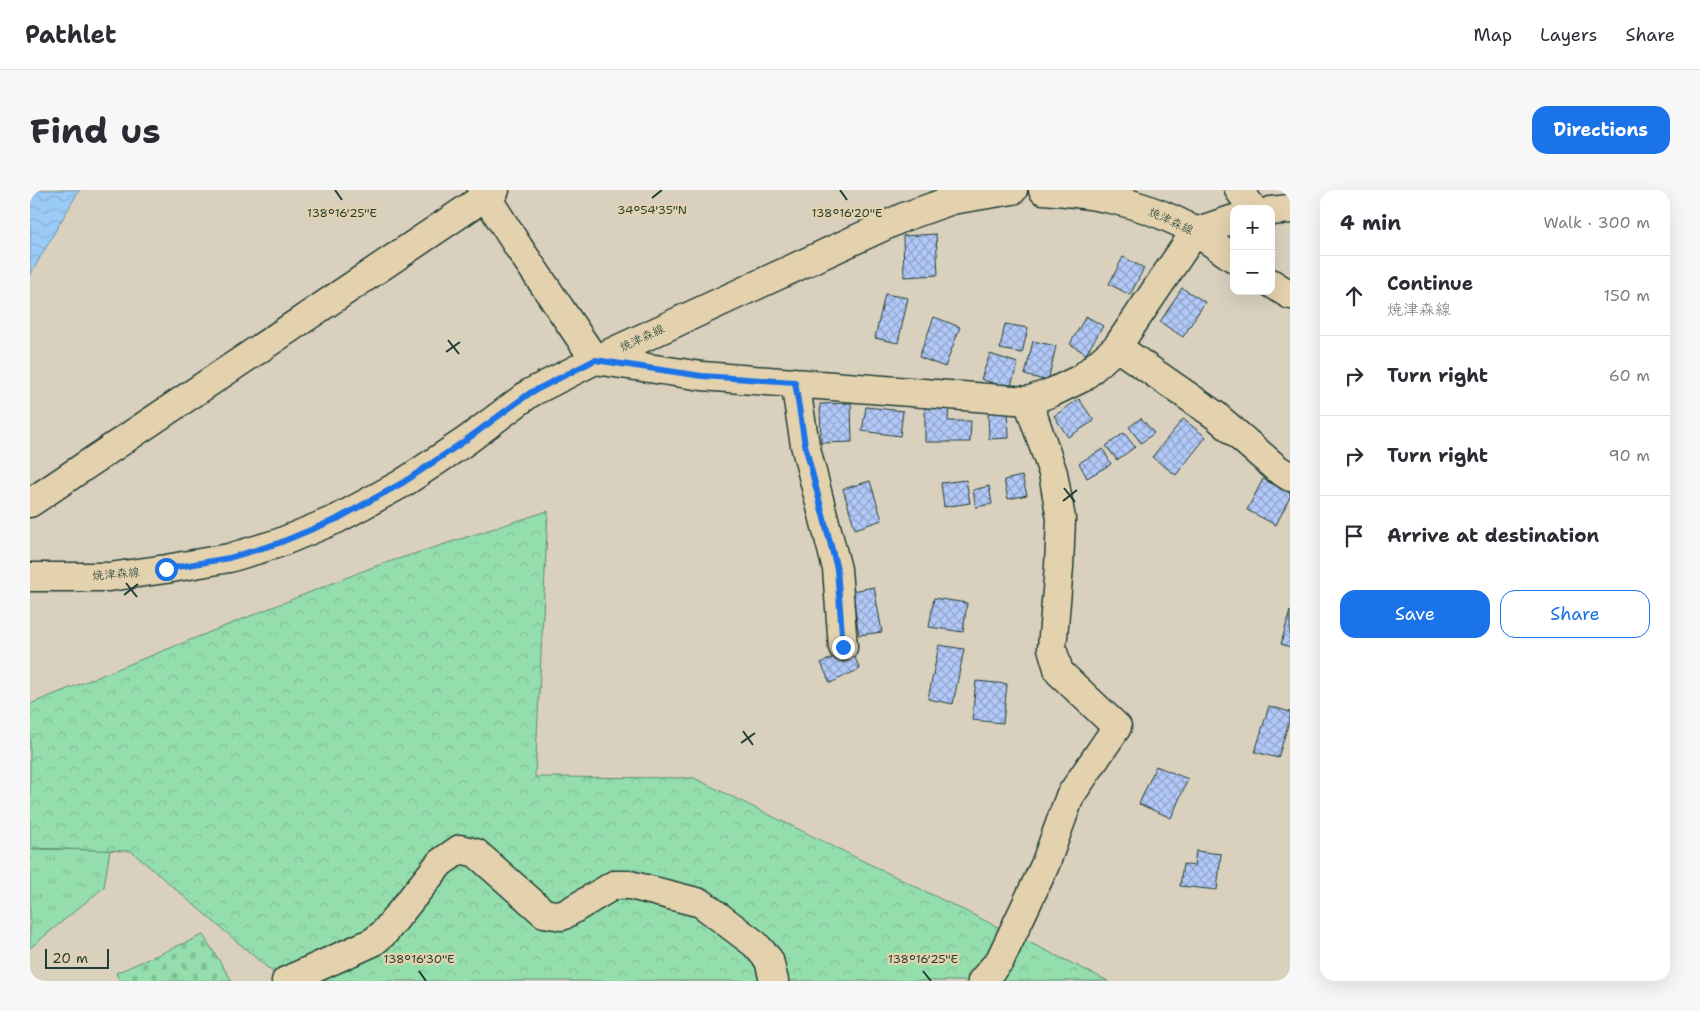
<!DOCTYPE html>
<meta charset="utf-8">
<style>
body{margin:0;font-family:"Shantell Sans","Klee One",sans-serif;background:#f7f7f7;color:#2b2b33}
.controls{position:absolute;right:15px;top:15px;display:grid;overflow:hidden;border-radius:10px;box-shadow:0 5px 20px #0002}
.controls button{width:45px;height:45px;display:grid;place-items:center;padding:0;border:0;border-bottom:1px solid #e1e1e2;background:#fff;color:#2b2b33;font:25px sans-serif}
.scale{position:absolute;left:15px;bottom:12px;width:64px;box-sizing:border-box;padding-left:5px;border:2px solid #1f3d34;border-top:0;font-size:14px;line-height:18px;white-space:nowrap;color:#1f3d34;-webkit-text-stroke:4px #e4d2af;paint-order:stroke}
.stop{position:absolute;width:15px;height:15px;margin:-11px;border:4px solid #1a73e8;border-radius:50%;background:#fff}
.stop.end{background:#1a73e8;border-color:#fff;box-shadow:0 1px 5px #0008}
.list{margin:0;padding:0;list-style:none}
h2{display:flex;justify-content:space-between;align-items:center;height:65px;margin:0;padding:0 20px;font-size:21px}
h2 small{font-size:16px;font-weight:400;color:#7c7c81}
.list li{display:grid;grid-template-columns:32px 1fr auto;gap:15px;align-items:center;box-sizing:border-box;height:80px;padding:0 20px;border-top:1px solid #e1e1e2}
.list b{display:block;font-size:19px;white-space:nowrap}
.list p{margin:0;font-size:16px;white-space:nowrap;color:#7c7c81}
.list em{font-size:16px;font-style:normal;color:#7c7c81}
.actions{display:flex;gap:10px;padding:15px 20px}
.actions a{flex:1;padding:11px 0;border:1px solid #1a73e8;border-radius:15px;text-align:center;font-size:18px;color:#1a73e8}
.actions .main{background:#1a73e8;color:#fff}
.icon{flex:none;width:28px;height:28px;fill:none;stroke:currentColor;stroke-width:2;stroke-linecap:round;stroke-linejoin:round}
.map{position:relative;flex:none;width:1260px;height:791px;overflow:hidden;border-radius:15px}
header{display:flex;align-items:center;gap:30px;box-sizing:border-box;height:70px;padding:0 25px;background:#fff;border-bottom:1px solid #e1e1e2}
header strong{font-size:24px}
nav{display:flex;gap:28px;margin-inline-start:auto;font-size:18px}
.intro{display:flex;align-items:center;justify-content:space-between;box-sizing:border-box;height:120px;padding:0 30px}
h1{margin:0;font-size:35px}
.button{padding:12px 22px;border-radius:15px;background:#1a73e8;color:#fff;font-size:18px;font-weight:700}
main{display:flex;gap:30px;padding:0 30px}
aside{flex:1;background:#fff;border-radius:15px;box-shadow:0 5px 20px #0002}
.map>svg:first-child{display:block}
.grass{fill:url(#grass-tufts);stroke:#5a8e70}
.forest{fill:url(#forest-crowns);stroke:#5a8e70}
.cemetery{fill:url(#cemetery-stones);stroke:#5a8e70}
.water{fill:url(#water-waves);stroke:#6992a8}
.building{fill:url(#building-cross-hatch);stroke:#1f3d34}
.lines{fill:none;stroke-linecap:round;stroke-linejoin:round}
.minor-casing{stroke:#1f3d34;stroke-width:31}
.major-casing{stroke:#1f3d34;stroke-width:31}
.minor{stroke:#e4d2af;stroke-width:28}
.major{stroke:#e4d2af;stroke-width:28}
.route{stroke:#1a73e8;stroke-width:6}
.ticks{fill:none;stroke:#1f3d34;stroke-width:2}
.labels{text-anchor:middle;stroke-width:4.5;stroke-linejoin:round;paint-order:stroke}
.street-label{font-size:12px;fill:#1f3d34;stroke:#e4d2af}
.ticks-label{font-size:12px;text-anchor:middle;fill:#1f3d34;stroke:#e4d2af;stroke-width:4.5;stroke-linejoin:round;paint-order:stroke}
</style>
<header>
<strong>Pathlet</strong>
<nav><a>Map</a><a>Layers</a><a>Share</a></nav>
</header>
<div class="intro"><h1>Find us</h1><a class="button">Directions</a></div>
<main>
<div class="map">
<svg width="1260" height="791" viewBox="0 0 1260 791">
<defs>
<pattern id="grass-tufts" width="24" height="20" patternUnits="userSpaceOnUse" patternTransform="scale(1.25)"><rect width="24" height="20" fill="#94dead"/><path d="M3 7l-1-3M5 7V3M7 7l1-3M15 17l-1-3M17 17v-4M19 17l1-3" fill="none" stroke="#7fbf95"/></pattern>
<pattern id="forest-crowns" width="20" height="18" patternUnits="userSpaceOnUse" patternTransform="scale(1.25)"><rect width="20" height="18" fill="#94dead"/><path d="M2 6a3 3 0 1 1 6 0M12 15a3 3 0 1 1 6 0" fill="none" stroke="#7fbf95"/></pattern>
<pattern id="cemetery-stones" width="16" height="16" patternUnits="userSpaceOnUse" patternTransform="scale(1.25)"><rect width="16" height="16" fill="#94dead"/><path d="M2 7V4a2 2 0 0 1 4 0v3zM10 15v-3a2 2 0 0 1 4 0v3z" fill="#7fbf95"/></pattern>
<pattern id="water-waves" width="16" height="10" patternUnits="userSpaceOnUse" patternTransform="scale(1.25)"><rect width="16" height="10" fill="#9acaf6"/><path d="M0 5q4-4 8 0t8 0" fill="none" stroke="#84aed4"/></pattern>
<pattern id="building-cross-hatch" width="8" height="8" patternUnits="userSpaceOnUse" patternTransform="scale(1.25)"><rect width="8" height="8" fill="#b2c9f8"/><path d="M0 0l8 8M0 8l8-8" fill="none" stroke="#90a4ca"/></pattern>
</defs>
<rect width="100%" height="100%" fill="#dad0be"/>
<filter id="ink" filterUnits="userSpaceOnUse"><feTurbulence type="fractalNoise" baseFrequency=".02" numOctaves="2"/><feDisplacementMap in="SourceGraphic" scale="10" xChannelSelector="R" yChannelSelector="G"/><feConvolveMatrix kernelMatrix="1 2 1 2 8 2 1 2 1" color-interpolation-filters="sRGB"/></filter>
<g filter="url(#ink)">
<polygon class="grass" points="0,659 80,660 74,697 0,758"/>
<polygon class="forest" points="518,321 505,587 664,588 1078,791 253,791 101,661 0,658 0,514 343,377"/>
<polygon class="cemetery" points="173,745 202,791 90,791 86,783"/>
<polygon class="water" points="0,0 49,0 0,85"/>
<g class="building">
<polygon points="906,44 908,85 874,87 873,46"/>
<polygon points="1093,67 1114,78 1100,105 1079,94"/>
<polygon points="1152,98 1175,112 1153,147 1130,132"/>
<polygon points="855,104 878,108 868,153 845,148"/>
<polygon points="1056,126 1073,136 1056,164 1040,154"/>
<polygon points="904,127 930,137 915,177 889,167"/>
<polygon points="975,134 998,138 992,163 970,159"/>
<polygon points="1003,151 1026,156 1018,191 995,185"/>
<polygon points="960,164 988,173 980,199 951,189"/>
<polygon points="1049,209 1064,231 1038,247 1024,226"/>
<polygon points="821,213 822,252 791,253 790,214"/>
<polygon points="895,215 919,215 918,231 941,231 940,252 895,252"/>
<polygon points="836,217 873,221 870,246 832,241"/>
<polygon points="978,220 979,248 959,249 958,222"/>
<polygon points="1111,228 1124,243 1111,253 1099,237"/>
<polygon points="1153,229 1176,247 1146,285 1122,267"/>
<polygon points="1094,243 1105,257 1087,270 1076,256"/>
<polygon points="1073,259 1081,274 1057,288 1049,273"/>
<polygon points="992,286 997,305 978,309 974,290"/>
<polygon points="1233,289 1260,303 1260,307 1246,335 1217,320"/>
<polygon points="936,290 940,313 914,317 911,293"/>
<polygon points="840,291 852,330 825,339 813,299"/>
<polygon points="959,296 962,314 946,317 943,300"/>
<polygon points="844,397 852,442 829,445 822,401"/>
<polygon points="904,408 937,413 933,442 899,437"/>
<polygon points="1260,421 1260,457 1251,454"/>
<polygon points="909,455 934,459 923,514 898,509"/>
<polygon points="821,459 830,479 800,493 791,473"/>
<polygon points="946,491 977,494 973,533 942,530"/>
<polygon points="1239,516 1260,522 1260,528 1248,568 1225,562"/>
<polygon points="1126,576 1158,589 1141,628 1109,614"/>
<polygon points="1166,661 1191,664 1187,700 1150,696 1153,674 1164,676"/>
</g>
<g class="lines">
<defs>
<g id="minor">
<polyline points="452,0 489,58 565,170 672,186 998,211 1023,202 1052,188 1087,157 1185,225 1246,278 1260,287"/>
<polyline points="1209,0 1223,19"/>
<polyline points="1241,21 1260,19"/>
<polyline points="1087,157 1165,42 1204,29"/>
<polyline points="765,192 775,255 807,379 813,457"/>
<polyline points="0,313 465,0"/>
<polyline points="256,791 343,752 354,743 410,673 430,659 446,663 514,723 532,726 584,695 600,695 671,713 725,754 739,770 744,791"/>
<polyline points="952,791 970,770 1015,675 1040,606 1087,537 1029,482 1022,458 1029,377 1031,329 1023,283 998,211"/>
</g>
<g id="major">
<path d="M1013,0C1062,3 1104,11 1148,32C1168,42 1186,56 1204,68"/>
<polyline points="1241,93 1260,105"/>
<polyline points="0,387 79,387 136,379 199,368 249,353 307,329 373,293 436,251 500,203 565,170 874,27 922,10 983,0"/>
</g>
</defs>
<use href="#minor" class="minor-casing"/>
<use href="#major" class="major-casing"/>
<use href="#minor" class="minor"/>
<use href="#major" class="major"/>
</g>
</g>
<g class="lines" filter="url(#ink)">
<polyline class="route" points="136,379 199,368 249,353 307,329 374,292 436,250 500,203 565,170 672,186 765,192 775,255 807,379 813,457"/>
</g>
<path class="ticks" d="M305,0L312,10M810,0L817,10M622,8L632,0M418,150L429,164M416,162L430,152M1034,298L1045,312M1033,311L1047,300M96,393L107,407M94,405L108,394M713,541L723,555M711,553L725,543M389,781L396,791M893,781L901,791"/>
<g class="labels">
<g class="street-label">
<text transform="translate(1141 31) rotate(25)" y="4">焼津森線</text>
<text transform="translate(612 148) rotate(-25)" y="4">焼津森線</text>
<text transform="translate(86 384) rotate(-5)" y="4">焼津森線</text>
</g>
</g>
<g class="ticks-label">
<text x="622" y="24">34°54'35"N</text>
<text x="312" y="27">138°16'25"E</text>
<text x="817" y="27">138°16'20"E</text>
<text x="389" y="773">138°16'30"E</text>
<text x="893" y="773">138°16'25"E</text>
</g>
</svg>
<div class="controls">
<button>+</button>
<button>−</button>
</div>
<div class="scale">20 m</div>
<div class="stop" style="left:136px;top:379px"></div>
<div class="stop end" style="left:813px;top:457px"></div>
</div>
<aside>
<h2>4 min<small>Walk · 300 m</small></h2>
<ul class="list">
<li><svg class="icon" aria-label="ahead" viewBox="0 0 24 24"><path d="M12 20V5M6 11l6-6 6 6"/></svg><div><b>Continue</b><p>焼津森線</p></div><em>150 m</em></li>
<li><svg class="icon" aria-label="right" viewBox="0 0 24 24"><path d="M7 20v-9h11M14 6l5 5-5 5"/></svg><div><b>Turn right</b></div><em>60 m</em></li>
<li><svg class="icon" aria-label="right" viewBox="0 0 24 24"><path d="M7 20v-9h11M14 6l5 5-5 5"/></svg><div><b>Turn right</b></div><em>90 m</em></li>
<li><svg class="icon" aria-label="arrive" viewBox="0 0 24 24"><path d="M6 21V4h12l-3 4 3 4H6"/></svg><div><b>Arrive at destination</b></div></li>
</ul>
<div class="actions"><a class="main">Save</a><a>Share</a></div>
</aside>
</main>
